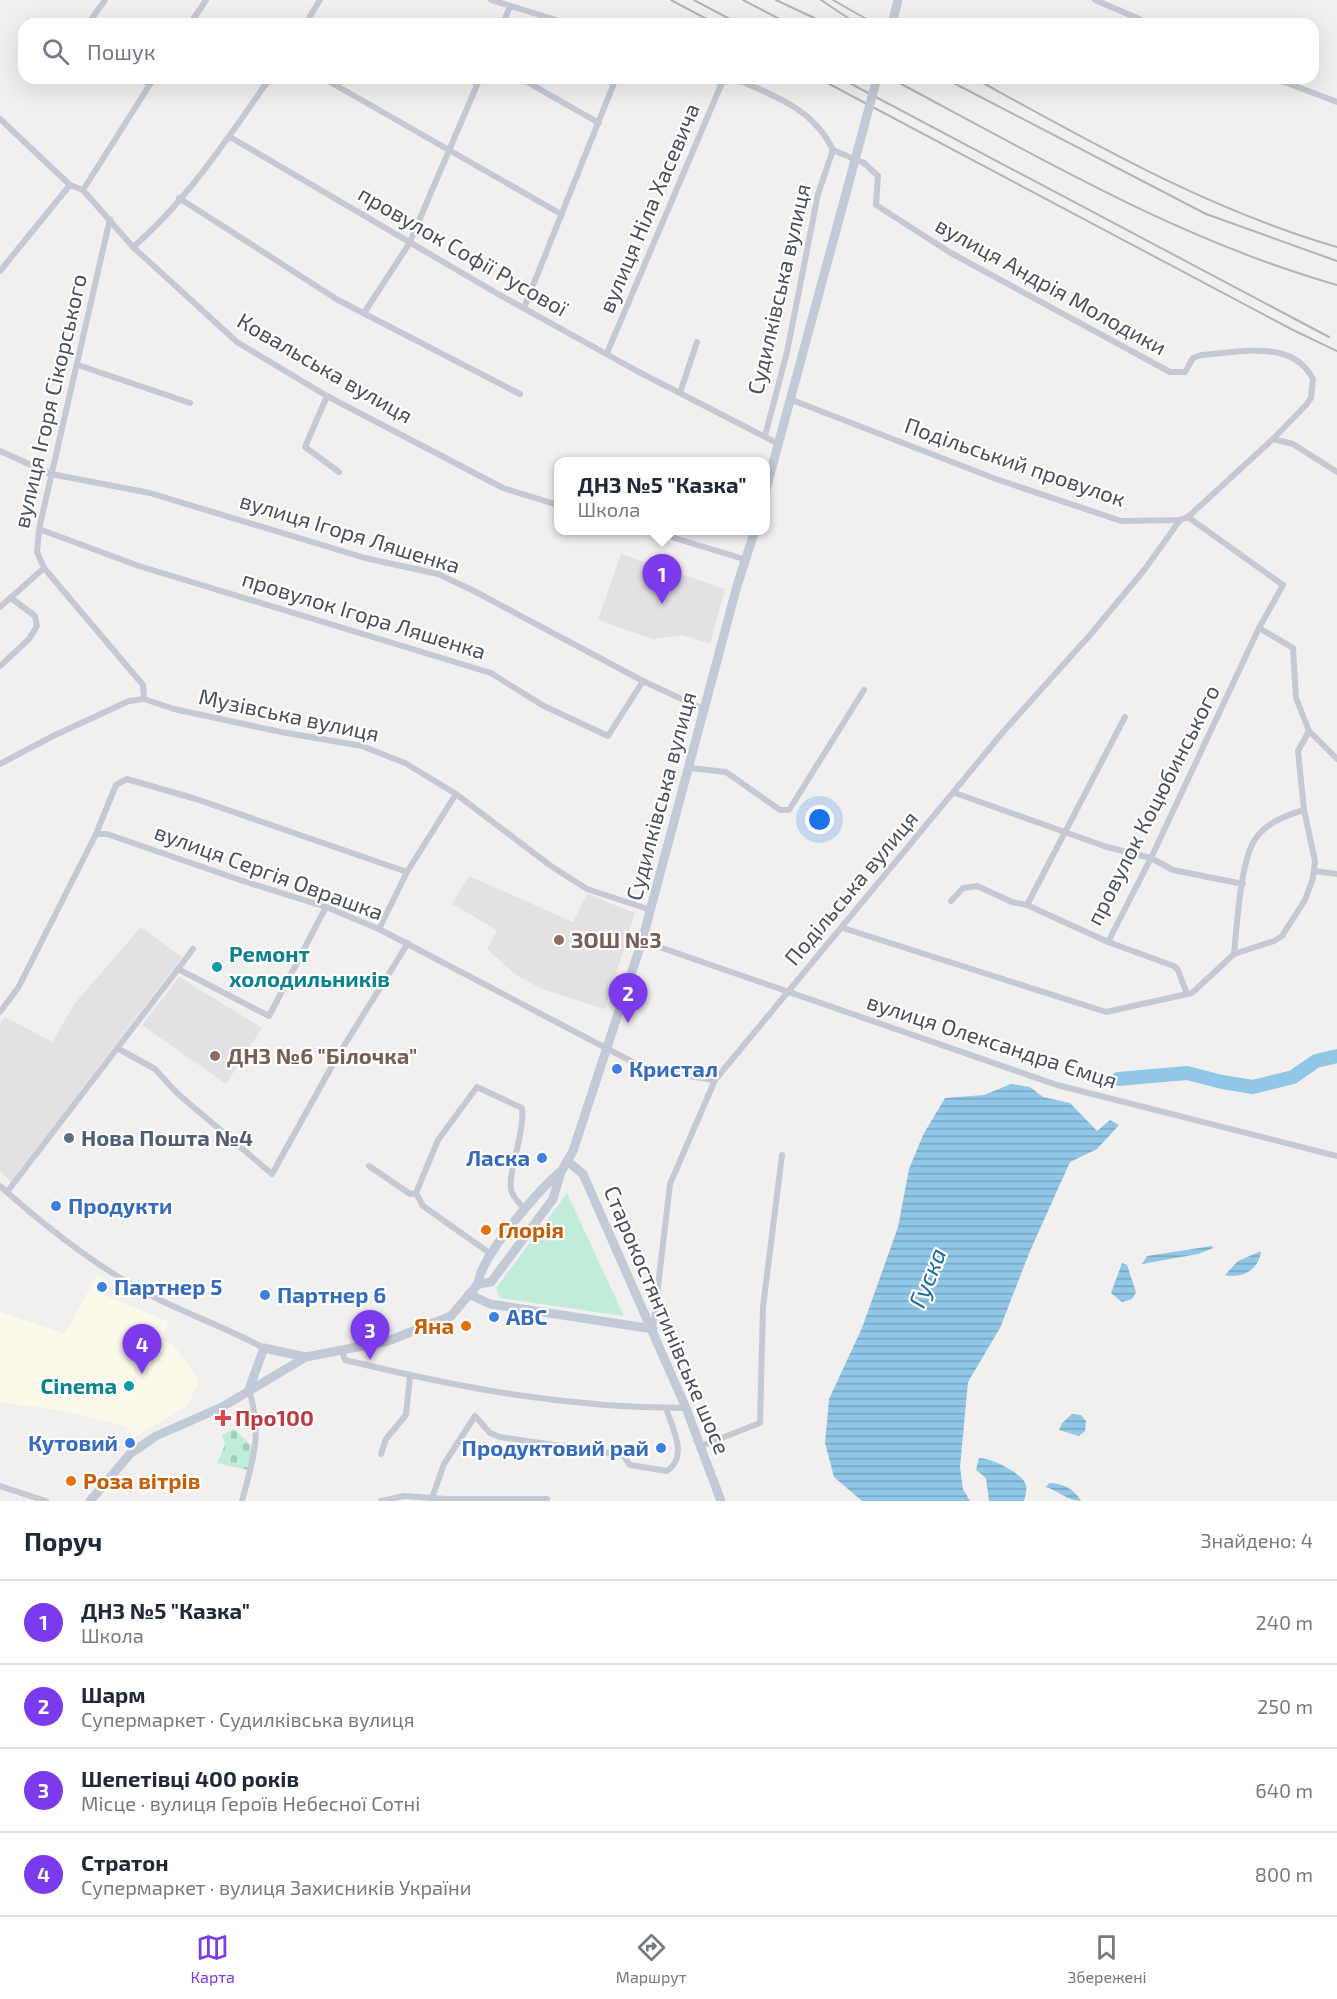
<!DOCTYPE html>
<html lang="uk">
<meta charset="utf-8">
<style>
body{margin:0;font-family:"Exo 2",sans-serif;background:#f2f2f3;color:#1f2937}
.you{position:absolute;left:820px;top:820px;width:21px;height:21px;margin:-15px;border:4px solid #fff;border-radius:50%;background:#1a73e8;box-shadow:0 0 0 9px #1a73e833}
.badge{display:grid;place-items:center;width:39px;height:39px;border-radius:50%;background:#7c3aed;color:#fff;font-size:20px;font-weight:700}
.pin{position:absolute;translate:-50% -50px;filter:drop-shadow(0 2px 3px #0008)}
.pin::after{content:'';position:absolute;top:32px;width:21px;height:18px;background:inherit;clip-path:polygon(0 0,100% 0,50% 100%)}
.popup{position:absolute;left:554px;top:457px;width:216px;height:78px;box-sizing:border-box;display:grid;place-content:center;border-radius:12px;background:#fff;filter:drop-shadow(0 2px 4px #0005);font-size:20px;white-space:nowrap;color:#747a83}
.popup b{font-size:22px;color:#1f2937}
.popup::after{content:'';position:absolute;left:50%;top:100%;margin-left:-12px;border:12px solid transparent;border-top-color:#fff}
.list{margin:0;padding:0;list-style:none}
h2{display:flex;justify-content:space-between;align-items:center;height:78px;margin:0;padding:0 24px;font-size:26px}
h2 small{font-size:20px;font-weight:400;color:#747a83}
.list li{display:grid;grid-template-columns:39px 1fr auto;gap:18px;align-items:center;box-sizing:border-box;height:84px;padding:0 24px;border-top:2px solid #e0e1e3}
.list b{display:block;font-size:22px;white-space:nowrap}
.list p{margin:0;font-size:20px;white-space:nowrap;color:#747a83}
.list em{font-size:20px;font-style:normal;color:#747a83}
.icon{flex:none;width:33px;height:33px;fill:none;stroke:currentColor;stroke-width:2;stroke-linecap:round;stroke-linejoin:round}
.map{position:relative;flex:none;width:1337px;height:1501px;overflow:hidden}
.search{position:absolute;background:#fff;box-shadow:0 6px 24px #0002;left:18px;right:18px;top:18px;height:66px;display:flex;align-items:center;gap:15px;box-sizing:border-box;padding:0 21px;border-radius:18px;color:#747a83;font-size:22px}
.sheet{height:414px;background:#fff}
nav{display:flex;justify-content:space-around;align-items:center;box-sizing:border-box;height:84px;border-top:2px solid #e0e1e3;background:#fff;font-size:16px;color:#747a83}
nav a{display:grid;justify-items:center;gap:3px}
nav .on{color:#7c3aed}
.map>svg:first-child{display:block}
.commercial{fill:#fbf9ea}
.education{fill:#e3e1e1}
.green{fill:#c1ecd9}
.cemetery{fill:url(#cemetery-stones)}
.water{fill:url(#water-rules)}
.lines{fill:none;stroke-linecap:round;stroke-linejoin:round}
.river{stroke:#91c7e6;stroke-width:14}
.street{stroke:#c4c9d3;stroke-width:6}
.secondary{stroke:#c3cad7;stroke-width:9}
.rail{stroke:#b2b4b9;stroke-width:2}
.secondary-bridge{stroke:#c3cad7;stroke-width:9}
.education-dot{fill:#8d6e63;stroke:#fff;stroke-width:2}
.culture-dot{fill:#0f9aa8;stroke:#fff;stroke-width:2}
.shop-dot{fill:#3f7fe0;stroke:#fff;stroke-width:2}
.service-dot{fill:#5c6f8a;stroke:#fff;stroke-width:2}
.food-dot{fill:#e8710a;stroke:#fff;stroke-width:2}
.health-dot{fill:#e0444e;stroke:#fff;stroke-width:2}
.labels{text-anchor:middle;stroke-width:4.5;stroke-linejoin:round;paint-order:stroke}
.street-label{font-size:22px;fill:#49505c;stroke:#fff}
.education-label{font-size:22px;font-weight:bold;fill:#785e54;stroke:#fff;text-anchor:start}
.culture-label{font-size:22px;font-weight:bold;fill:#0d838f;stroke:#fff;text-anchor:start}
.shop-label{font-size:22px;font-weight:bold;fill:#366cbe;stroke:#fff;text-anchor:start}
.service-label{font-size:22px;font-weight:bold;fill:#4e5e75;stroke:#fff;text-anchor:start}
.food-label{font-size:22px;font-weight:bold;fill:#c56008;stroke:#fff;text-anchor:start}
.health-label{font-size:22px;font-weight:bold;fill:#be3a42;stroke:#fff;text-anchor:start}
.water-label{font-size:24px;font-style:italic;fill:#166da1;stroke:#fff}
</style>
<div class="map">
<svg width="1337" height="1501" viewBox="0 0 1337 1501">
<defs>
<pattern id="cemetery-stones" width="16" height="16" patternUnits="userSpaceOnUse" patternTransform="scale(1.5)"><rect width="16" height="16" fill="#c1ecd9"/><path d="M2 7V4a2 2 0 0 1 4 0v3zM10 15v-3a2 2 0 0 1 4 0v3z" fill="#a7ccbd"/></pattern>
<pattern id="water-rules" width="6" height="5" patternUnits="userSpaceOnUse" patternTransform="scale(1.5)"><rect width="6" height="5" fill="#91c7e6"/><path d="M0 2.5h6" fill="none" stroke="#78a4be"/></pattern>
</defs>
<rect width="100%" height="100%" fill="#f2f0ef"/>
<polygon class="commercial" points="97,1275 108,1281 102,1294 169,1322 162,1340 173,1344 199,1380 188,1405 135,1437 125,1426 64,1411 0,1402 0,1312 65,1334"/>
<g class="education">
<polygon points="621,554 725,589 710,644 683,635 653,639 598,620"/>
<polygon points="469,876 573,922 587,894 635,913 605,1009 542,989 516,975 487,949 497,930 452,904"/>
<polygon points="141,927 182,957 11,1182 0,1171 0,1024 5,1017 52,1042 76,1002"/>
<polygon points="179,977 262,1028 226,1084 142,1025"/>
</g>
<polygon class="green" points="567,1193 624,1316 500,1298 496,1288"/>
<polygon class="cemetery" points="234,1429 254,1448 248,1470 217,1463 225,1445 222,1435"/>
<g class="water">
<polygon points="1011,1084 1030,1087 1043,1097 1070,1103 1097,1131 1110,1120 1119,1125 1097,1149 1070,1162 1030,1251 1000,1328 968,1382 960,1467 963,1489 970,1501 862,1501 834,1477 825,1443 829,1399 862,1328 898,1227 909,1169 923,1135 945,1098 984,1095"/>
<polygon points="1212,1246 1213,1248 1198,1254 1142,1264 1147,1256"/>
<path d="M1261,1251C1259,1270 1242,1279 1225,1275L1238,1261Z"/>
<polygon points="1122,1263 1127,1265 1136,1292 1132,1299 1122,1302 1111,1293"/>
<polygon points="1072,1414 1081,1415 1086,1421 1085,1431 1079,1436 1059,1430 1062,1423"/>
<path d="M979,1458C991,1458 1017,1471 1024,1481C1028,1487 1026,1494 1024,1501H989L986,1478L976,1470Z"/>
<path d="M1049,1483C1062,1483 1075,1489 1081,1501C1068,1501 1059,1491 1046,1487Z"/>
</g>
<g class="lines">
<polyline class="river" points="1118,1079 1187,1073 1222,1082 1253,1087 1293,1077 1316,1061 1337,1056"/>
<g class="street">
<polyline points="491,0 569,24"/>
<polyline points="1095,0 1151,24"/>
<polyline points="88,24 105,0"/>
<polyline points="190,24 206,0"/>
<polyline points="305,24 320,0"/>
<polyline points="503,24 510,6"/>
<polyline points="140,78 149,85"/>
<polyline points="323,78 561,214"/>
<polyline points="520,78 599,123"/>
<path d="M734,78C774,96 813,108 833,150"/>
<polyline points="1274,78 1337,102"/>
<polyline points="0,119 70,185 83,190 133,247 237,342 327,396 503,488 558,505"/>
<polyline points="230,137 498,294 637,371 779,444"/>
<path d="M833,150L864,163L878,176L876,205L951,253L1170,372H1185L1193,358L1201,355C1239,353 1292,338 1313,379L1311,398L1306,405L1273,439"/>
<polyline points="83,190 154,78"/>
<polyline points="179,198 338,300 520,394"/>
<path d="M133,247C186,202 230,135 270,78"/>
<polyline points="0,271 70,185"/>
<polyline points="524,308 616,78"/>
<polyline points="364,313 409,244 480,78"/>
<polyline points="607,353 724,78"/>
<polyline points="78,365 190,403"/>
<polyline points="680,393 697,342"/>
<polyline points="327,396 305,447 339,472"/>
<polyline points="792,400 996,479 1121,521 1180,520 1188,517 1273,439 1293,444 1337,472"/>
<polyline points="765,436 787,352 818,194 833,150"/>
<polyline points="0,451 51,474 150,493 365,558 438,574 474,591 643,681 705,710"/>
<polyline points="39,529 139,566 491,673 542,705 608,736 643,681"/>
<polyline points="648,530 747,560"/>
<polyline points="44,568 143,685 144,699"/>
<polyline points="0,607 44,568 37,552 39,529 110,219"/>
<polyline points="1259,628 1293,648 1296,698 1309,731 1337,759"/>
<polyline points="0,666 29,639 37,626 35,616 11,598"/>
<polyline points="0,764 53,736 129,701 144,699 174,709 281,732 362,746 405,763 456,794 551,866 587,889 651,910"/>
<polyline points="690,768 726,772 780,810 789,810 864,690"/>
<polyline points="955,793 1107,847 1151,858 1173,870 1243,884"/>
<polyline points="96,834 116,785 127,779 196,799 407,872"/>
<polyline points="1315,871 1337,874"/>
<polyline points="951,901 963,888 977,886 1012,902 1027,905 1108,942 1151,858 1259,628 1283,585 1188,517"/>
<polyline points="1027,905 1125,717"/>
<polyline points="843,928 1106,1012 1192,993 1234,954 1274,941 1282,936 1305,900 1313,878 1315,861 1304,810 1298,751 1309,731"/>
<polyline points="379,929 407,872 456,794"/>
<polyline points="642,941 1057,1085 1337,1156"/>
<polyline points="1108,942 1174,966 1178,970 1187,994"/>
<path d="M1234,954C1237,926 1240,865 1254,841C1264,824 1286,815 1304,810"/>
<polyline points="178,969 193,949"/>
<polyline points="0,1012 18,988 96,834 107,834 240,880 326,907 379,929 648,1070 715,1080"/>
<polyline points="117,1048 155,1069 177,1093 272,1174 337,1057 408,943"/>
<polyline points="369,1166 410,1194 416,1193"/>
<path d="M0,1186C47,1228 100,1270 156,1298C192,1316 229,1329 264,1348"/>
<polyline points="7,1192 178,969 269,1016 326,907"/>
<path d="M491,1254L423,1206L416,1193L438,1140L477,1087L522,1108C525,1134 508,1169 511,1189C512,1197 520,1204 525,1209"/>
<polyline points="653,1329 670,1184 715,1080 1003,732 1090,635 1145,569 1180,520"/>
<path d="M342,1352L345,1360C461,1388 565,1408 686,1408"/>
<polyline points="701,1446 760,1423 763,1307 782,1155"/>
<polyline points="381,1454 386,1439 406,1415 410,1376"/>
<polyline points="0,1486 46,1501"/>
<path d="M432,1498L444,1464L475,1416L490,1433L500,1437L623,1455L630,1465L667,1471C689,1456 672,1428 666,1408"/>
<path d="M242,1501C254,1456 262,1435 249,1389"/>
<polyline points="381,1501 404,1496 446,1499 547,1499"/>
</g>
<g class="secondary">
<polyline points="892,24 898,0"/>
<polyline points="765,493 848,186"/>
<polyline points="567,1161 583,1174 686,1408 721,1501"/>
<polyline points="478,1284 491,1282 553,1199 561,1172 573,1151 642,941 737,586 755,530"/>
<path d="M478,1284C480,1257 538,1191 560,1172"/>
<polyline points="469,1294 490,1304 653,1329"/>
<polyline points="249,1389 264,1348 306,1357 388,1341 451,1316 478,1284"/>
<polyline points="90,1501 130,1454 156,1436 222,1407 306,1357"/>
</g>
<g class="rail">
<polyline points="671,0 716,24"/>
<polyline points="694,0 739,24"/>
<polyline points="743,0 789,24"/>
<polyline points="776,0 827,24"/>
<polyline points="821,0 857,24"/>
<polyline points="833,0 875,24"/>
<polyline points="818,78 1291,329 1337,351"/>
<polyline points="840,78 1329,337"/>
<path d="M890,78C1035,155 1178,240 1337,285"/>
<polyline points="944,78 1206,214 1337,261"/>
<path d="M974,78C1092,143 1207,209 1337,247"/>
</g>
<polyline class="secondary-bridge" points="848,186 877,78"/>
</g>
<g class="education-dot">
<circle cx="559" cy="940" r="6"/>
<circle cx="215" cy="1056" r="6"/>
</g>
<g class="culture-dot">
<circle cx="217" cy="967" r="6"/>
<circle cx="129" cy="1386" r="6"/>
</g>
<g class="shop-dot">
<circle cx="617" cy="1069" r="6"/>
<circle cx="542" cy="1158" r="6"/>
<circle cx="56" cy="1206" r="6"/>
<circle cx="102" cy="1287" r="6"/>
<circle cx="265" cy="1295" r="6"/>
<circle cx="494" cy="1317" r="6"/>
<circle cx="130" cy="1443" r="6"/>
<circle cx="661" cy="1448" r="6"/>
</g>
<circle class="service-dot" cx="69" cy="1138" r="6"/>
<g class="food-dot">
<circle cx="486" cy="1230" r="6"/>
<circle cx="466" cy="1326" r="6"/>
<circle cx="71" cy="1481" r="6"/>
</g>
<path class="health-dot" d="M220 1409h6v6h6v6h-6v6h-6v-6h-6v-6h6z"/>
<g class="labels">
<g class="street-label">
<text transform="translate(649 208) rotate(-67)" y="8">вулиця Ніла Хасевича</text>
<text transform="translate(463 251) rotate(30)" y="8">провулок Софії Русової</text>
<text transform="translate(1051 286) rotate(29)" y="8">вулиця Андрія Молодики</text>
<text transform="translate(779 289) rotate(-77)" y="8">Судилківська вулиця</text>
<text transform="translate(325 368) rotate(30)" y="8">Ковальська вулиця</text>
<text transform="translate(50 401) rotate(-77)" y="8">вулиця Ігоря Сікорського</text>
<text transform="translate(1015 462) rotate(19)" y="8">Подільський провулок</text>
<text transform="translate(350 533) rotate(17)" y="8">вулиця Ігоря Ляшенка</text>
<text transform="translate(364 615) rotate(17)" y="8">провулок Ігора Ляшенка</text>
<text transform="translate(289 715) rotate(12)" y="8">Музівська вулиця</text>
<text transform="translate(661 796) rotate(-75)" y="8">Судилківська вулиця</text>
<text transform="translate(1153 805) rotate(-63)" y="8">провулок Коцюбинського</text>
<text transform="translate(269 872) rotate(20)" y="8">вулиця Сергія Оврашка</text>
<text transform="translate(851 888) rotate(-50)" y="8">Подільська вулиця</text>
<text transform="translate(992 1041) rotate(18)" y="8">вулиця Олександра Ємця</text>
<text transform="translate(667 1320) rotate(67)" y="8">Старокостянтинівське шосе</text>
</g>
<g class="education-label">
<text x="571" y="948">ЗОШ №3</text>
<text x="227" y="1064">ДНЗ №6 "Білочка"</text>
</g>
<g class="culture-label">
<text x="229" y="962">Ремонт<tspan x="229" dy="25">холодильників</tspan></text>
<text x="117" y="1394" text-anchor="end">Cinema</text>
</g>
<g class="shop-label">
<text x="629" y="1077">Кристал</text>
<text x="530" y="1166" text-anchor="end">Ласка</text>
<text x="68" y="1214">Продукти</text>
<text x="114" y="1295">Партнер 5</text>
<text x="277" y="1303">Партнер 6</text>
<text x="506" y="1325">АВС</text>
<text x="118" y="1451" text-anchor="end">Кутовий</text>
<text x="649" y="1456" text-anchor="end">Продуктовий рай</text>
</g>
<g class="service-label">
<text x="81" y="1146">Нова Пошта №4</text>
</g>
<g class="food-label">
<text x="498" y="1238">Глорія</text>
<text x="454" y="1334" text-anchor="end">Яна</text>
<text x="83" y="1489">Роза вітрів</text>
</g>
<g class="health-label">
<text x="235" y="1426">Про100</text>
</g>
<g class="water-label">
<text transform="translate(928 1278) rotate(-68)" y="8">Гуска</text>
</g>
</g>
</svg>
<div class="you"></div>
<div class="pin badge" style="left:662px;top:604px">1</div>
<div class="popup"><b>ДНЗ №5 &quot;Казка&quot;</b>Школа</div>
<div class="pin badge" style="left:628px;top:1023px">2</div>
<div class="pin badge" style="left:370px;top:1360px">3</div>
<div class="pin badge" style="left:142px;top:1374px">4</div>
<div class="search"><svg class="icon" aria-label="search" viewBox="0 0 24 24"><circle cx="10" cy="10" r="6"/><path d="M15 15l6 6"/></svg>Пошук</div>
</div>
<section class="sheet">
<h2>Поруч<small>Знайдено: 4</small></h2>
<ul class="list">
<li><span class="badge">1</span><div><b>ДНЗ №5 &quot;Казка&quot;</b><p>Школа</p></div><em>240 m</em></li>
<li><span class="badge">2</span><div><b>Шарм</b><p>Супермаркет · Судилківська вулиця</p></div><em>250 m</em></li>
<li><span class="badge">3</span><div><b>Шепетівці 400 років</b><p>Місце · вулиця Героїв Небесної Сотні</p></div><em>640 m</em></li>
<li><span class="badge">4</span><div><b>Стратон</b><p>Супермаркет · вулиця Захисників України</p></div><em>800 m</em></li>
</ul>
</section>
<nav>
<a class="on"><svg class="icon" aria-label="map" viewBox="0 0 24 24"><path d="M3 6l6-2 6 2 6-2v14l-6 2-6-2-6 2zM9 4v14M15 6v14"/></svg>Карта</a>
<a><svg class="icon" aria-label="directions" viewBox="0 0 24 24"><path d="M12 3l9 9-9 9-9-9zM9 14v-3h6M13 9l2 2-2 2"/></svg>Маршрут</a>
<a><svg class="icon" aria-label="saved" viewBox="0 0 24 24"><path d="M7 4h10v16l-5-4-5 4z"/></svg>Збережені</a>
</nav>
